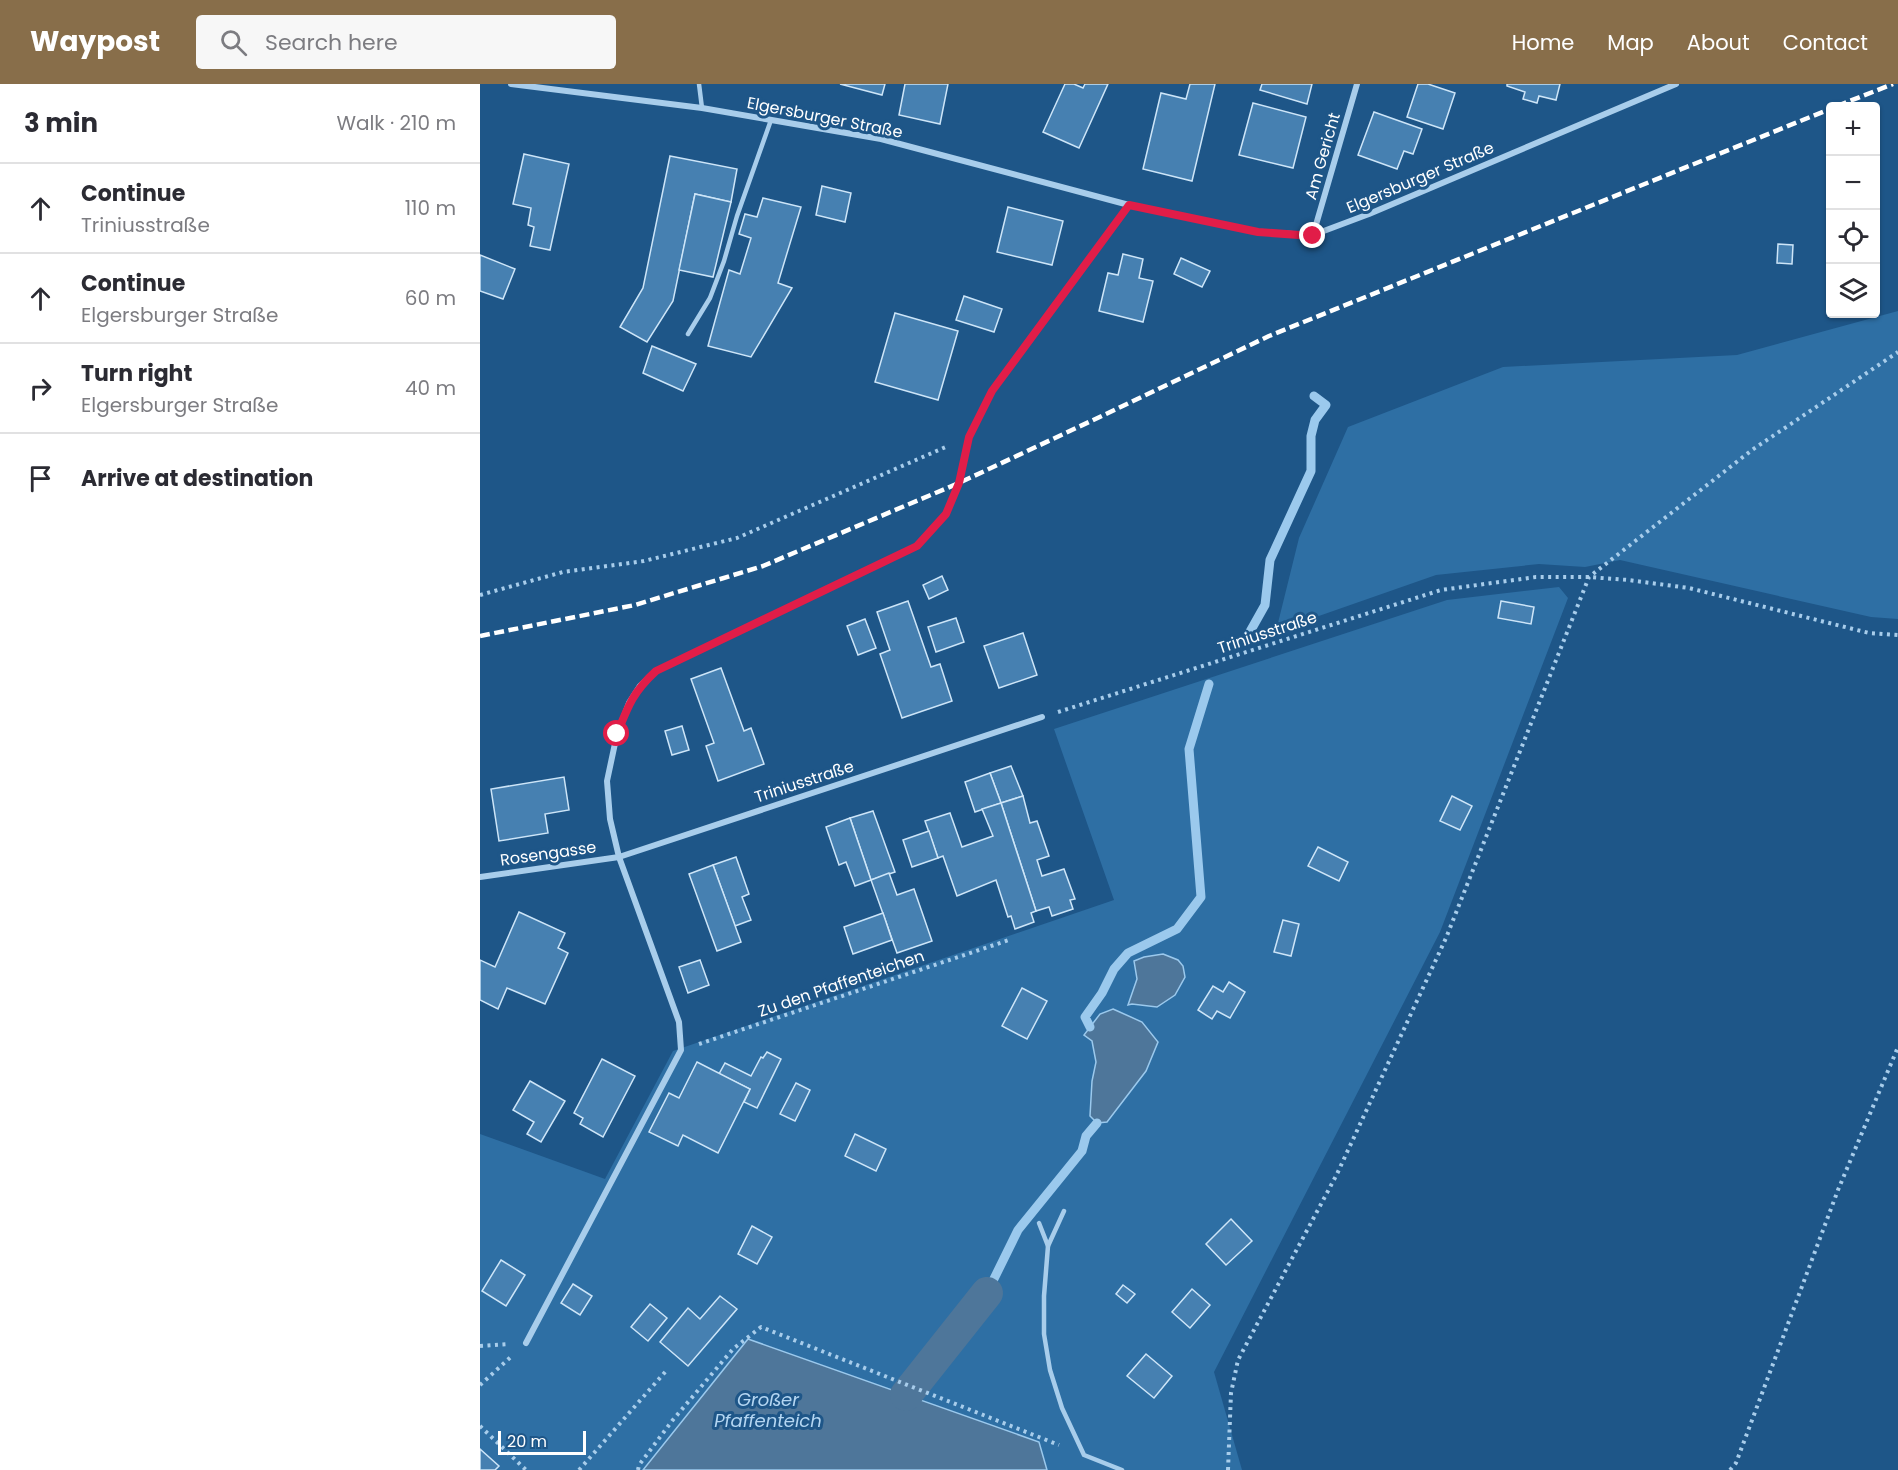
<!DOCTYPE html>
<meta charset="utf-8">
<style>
body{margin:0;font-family:Poppins,sans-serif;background:#f7f7f7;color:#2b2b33}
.controls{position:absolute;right:18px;top:18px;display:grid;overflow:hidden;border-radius:6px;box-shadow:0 2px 4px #0004}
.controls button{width:54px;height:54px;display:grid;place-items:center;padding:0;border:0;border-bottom:2px solid #e1e1e2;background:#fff;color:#2b2b33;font:30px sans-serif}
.scale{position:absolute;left:18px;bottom:15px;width:88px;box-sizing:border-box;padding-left:6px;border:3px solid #fff;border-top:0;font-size:16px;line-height:21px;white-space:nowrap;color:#fff;-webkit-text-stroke:4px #1e5688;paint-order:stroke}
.stop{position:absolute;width:18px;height:18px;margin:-14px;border:4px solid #e11d48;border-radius:50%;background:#fff}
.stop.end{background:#e11d48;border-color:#fff;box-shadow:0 2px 6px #0008}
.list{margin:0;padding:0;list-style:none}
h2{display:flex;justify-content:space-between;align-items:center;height:78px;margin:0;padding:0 24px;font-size:26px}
h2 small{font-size:20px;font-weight:400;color:#7c7c81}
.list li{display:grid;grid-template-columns:39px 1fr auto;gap:18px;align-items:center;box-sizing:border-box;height:90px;padding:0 24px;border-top:2px solid #e1e1e2}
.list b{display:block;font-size:22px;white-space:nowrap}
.list p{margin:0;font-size:20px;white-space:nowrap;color:#7c7c81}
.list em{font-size:20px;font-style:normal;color:#7c7c81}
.icon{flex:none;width:33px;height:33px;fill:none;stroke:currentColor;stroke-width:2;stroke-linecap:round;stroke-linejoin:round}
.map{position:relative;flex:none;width:1418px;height:1386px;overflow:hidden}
header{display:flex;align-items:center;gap:36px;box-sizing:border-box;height:84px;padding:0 30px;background:#886e4a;color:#fff}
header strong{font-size:28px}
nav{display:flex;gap:33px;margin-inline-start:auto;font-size:21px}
.search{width:420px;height:54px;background:#f7f7f7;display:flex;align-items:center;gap:15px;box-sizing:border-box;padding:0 21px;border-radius:6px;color:#7c7c81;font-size:22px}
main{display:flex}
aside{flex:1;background:#fff}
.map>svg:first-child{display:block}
.green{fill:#2e6fa4}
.water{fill:#4e769a;stroke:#9bc9ed;stroke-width:1.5}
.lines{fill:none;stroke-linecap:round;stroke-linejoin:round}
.stream{stroke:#9bc9ed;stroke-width:9}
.canal{stroke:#4e769a;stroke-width:32}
.building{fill:#4680b1;stroke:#cde5f8;stroke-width:1.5}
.path{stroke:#a8cdeb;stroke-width:4;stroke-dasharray:3 4.5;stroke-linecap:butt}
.service{stroke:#a8cdeb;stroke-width:4.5}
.minor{stroke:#a8cdeb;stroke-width:6}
.rail{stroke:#fff;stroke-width:4.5;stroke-dasharray:10 4.5;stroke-linecap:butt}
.route{stroke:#e11d48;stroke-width:8}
.labels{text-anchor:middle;stroke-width:6;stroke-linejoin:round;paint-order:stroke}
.street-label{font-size:16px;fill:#fff;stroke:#1e5688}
.water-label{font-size:18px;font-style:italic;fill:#b4d6f2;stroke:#1e5688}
</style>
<header>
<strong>Waypost</strong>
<div class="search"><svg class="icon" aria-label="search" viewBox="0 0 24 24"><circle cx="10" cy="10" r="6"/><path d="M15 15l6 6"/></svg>Search here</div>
<nav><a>Home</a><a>Map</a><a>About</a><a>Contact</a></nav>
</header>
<main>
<aside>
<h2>3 min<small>Walk · 210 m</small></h2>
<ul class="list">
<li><svg class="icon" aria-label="ahead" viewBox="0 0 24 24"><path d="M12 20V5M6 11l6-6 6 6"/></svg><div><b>Continue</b><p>Triniusstraße</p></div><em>110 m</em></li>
<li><svg class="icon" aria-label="ahead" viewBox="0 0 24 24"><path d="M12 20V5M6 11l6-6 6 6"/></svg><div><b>Continue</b><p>Elgersburger Straße</p></div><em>60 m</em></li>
<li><svg class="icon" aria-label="right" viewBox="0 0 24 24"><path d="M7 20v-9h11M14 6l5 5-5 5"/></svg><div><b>Turn right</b><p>Elgersburger Straße</p></div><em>40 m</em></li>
<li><svg class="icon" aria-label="arrive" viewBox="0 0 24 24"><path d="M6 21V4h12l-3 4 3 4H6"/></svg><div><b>Arrive at destination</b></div></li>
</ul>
</aside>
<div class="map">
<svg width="1418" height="1386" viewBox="0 0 1418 1386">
<rect width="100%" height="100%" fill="#1e5688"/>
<g class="green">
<polygon points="1418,227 1418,535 1391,533 1140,476 1105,483 1059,480 956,491 796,547 819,454 868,343 1023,283 1257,271"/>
<polygon points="1079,503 1088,514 960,848 734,1288 762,1386 567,1386 559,1358 268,1255 163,1386 0,1386 0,1050 125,1095 193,967 634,816 574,645 967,516"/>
</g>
<g class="water">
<polygon points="683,870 698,876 703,882 705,893 695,911 677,923 652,920 648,921 657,895 654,877 664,873"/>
<polygon points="633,925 662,938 678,958 666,987 627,1038 617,1039 610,1032 612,997 616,978 612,957 604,951 620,930"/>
<polygon points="268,1255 559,1358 567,1386 163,1386"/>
</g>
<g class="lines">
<g class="stream">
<polyline points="767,553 785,521 790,476 831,387 831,352 835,336 846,321 834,312"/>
<polyline points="610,943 605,933 622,909 634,885 648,869 697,845 721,813 709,665 729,600"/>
<polyline points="507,1209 538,1146 602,1067 606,1052 617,1039"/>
</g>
<polyline class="canal" points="426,1311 507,1209"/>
</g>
<g class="building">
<polygon points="360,0 405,0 402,11"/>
<polygon points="425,0 468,0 460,40 419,31"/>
<polygon points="585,0 594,0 603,4 605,0 628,0 599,64 563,48"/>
<polygon points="710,0 735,0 712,97 663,85 681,9 706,15"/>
<polygon points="782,0 832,0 827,20 780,6"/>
<polygon points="938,0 948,0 975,9 963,45 927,33"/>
<polygon points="1027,0 1080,0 1076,16 1059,12 1057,19 1043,15 1045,8 1027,2"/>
<polygon points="773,19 826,33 813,84 759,71"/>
<polygon points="894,28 942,45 933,70 924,67 917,85 878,71"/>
<polygon points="44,70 89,80 70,166 50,162 54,143 48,141 51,124 33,120"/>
<polygon points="190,72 257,85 251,118 215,110 193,217 167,258 140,243 163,204"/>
<polygon points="342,102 371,109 365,138 336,131"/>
<polygon points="215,110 251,118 233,193 199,186"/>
<polygon points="283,114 321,123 298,199 312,204 271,273 228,262 249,186 260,190 271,154 259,150 265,130 277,133"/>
<polygon points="528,123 583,137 572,181 517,168"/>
<polygon points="1298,160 1313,161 1312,180 1297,179"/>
<polygon points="643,170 663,175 659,194 673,197 663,238 619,227 628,189 638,191"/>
<polygon points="0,171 35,185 23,215 0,207"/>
<polygon points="701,174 730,187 722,203 694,190"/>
<polygon points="484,212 522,225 514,248 476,236"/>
<polygon points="415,229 478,247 458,316 395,298"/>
<polygon points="172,262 216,280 203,307 163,289"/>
<polygon points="462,492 468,506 449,515 443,501"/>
<polygon points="428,517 451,583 460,580 472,617 422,634 400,570 410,566 397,528"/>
<polygon points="1021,517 1054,523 1051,540 1018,534"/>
<polygon points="476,534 484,558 456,568 448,543"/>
<polygon points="385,535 396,564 378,571 367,542"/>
<polygon points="543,549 557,591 519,604 504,562"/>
<polygon points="241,584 264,647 271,644 284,680 238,697 226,662 234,659 211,595"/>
<polygon points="202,642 209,666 192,671 185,647"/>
<polygon points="531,682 543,712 521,719 510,689"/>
<polygon points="510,689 521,719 495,728 485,698"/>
<polygon points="84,693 89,726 65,730 68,749 19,757 11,705"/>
<polygon points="543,712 550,739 557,737 569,772 557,776 562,792 584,785 595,815 590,816 593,825 572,832 569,823 556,827 521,719"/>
<polygon points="972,712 992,722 980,746 960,737"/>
<polygon points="521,719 556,827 551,829 554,838 535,845 531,832 528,833 516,796 477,812 463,772 458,774 445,737 470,729 482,763 513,752 502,725"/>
<polygon points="393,727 415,788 391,796 370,734"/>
<polygon points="370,734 391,796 375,802 366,778 359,781 346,743"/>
<polygon points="449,747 458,774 432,783 423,756"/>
<polygon points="838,763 868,778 859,797 828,782"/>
<polygon points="256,773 269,810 262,813 271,836 255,842 233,781"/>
<polygon points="233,781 261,858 237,867 209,790"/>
<polygon points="409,789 417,811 434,805 452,857 417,869 391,796"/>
<polygon points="39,828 85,849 78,864 88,869 65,920 27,904 18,925 0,916 0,876 15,883"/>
<polygon points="403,829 412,856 373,870 364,843"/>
<polygon points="803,836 819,840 811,872 794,868"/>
<polygon points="220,876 229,901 208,909 199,883"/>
<polygon points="749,898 765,908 750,934 737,927 732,935 718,926 733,902 743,908"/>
<polygon points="542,904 567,917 547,955 522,942"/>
<polygon points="287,968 301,975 277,1024 264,1018 270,1005 239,990 245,979 271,992 281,973 283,974"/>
<polygon points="122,975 155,992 123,1053 100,1040 103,1034 94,1029"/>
<polygon points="217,978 270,1005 238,1069 203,1051 198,1062 169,1048 189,1009 199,1014"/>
<polygon points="50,997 85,1017 61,1058 47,1050 54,1038 33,1026"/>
<polygon points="316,999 330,1006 315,1037 300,1030"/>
<polygon points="375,1050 406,1065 396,1087 365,1072"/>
<polygon points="751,1135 772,1157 746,1181 726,1160"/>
<polygon points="272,1142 292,1153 277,1180 258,1170"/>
<polygon points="21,1176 45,1191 26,1222 2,1207"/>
<polygon points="93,1200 112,1212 100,1231 81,1219"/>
<polygon points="643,1201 655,1210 647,1219 636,1210"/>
<polygon points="712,1205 730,1221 710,1244 692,1228"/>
<polygon points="240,1212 257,1225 208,1282 180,1258 208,1224 220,1235"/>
<polygon points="170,1220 187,1234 168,1257 151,1243"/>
<polygon points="666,1270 692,1292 674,1314 647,1292"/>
<polygon points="0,1365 19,1382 15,1386 0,1386"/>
</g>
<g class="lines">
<g class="path">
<polyline points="0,511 83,488 164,477 257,454 468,362"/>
<polyline points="578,628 961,506 1056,493 1109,493 1148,496 1209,504 1389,549 1418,551"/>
<polyline points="219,960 529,856"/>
<polyline points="0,1262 29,1260"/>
<polyline points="0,1301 33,1271"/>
<polyline points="0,1342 46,1386"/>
<polyline points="99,1386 186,1287"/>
<polyline points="158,1386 159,1381 192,1337 253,1265 281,1243 579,1361"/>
<polyline points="748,1386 751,1309 758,1276 857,1090 966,854 1109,493 1272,366 1418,268"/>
<polyline points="1250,1386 1256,1379 1358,1106 1418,963"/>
</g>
<g class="service">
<polyline points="219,0 222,24"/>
<polyline points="208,250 230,214 244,177 257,132 291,36"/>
<polyline points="584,1127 568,1162 564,1212 564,1250 570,1286 582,1324 604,1371 642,1386"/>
<polyline points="559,1139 568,1162"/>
</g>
<g class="minor">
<polyline points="31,0 222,24 401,55 649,121 778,148 833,151 889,130 1196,0"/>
<polyline points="833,151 877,0"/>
<polyline points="0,793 139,773 562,633"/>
<polyline points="46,1259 201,966 199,938 139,773 130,735 127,697 137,650 149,619 160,602 176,587 437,462 466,430 479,399 489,353 512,307 649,121"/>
</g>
<g class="rail">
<polyline points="1357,22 1413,0"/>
<polyline points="0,552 155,521 283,482 479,399 626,330 789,252 1350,25"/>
</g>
</g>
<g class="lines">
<path class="route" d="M137,650C148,622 153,608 176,587L437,462L466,430L479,399L489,353L512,307L649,121L778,148L833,152"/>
</g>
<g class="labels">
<g class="street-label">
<text transform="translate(345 33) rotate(11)" y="6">Elgersburger Straße</text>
<text transform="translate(842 72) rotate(-74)" y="6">Am Gericht</text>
<text transform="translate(940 93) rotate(-23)" y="6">Elgersburger Straße</text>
<text transform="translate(787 548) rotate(-18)" y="6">Triniusstraße</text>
<text transform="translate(324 697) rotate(-18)" y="6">Triniusstraße</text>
<text transform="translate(68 769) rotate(-8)" y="6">Rosengasse</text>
<text transform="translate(361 899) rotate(-19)" y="6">Zu den Pfaffenteichen</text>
</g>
<g class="water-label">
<text x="288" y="1322">Großer<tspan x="288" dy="21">Pfaffenteich</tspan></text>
</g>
</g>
</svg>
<div class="controls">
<button>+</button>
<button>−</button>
<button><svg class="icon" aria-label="locate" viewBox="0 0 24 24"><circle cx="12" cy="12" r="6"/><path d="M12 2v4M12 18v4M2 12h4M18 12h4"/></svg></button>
<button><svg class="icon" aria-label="layers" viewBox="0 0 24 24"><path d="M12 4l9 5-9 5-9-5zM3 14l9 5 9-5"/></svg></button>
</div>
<div class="scale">20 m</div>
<div class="stop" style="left:137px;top:650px"></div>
<div class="stop end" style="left:833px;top:152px"></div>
</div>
</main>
